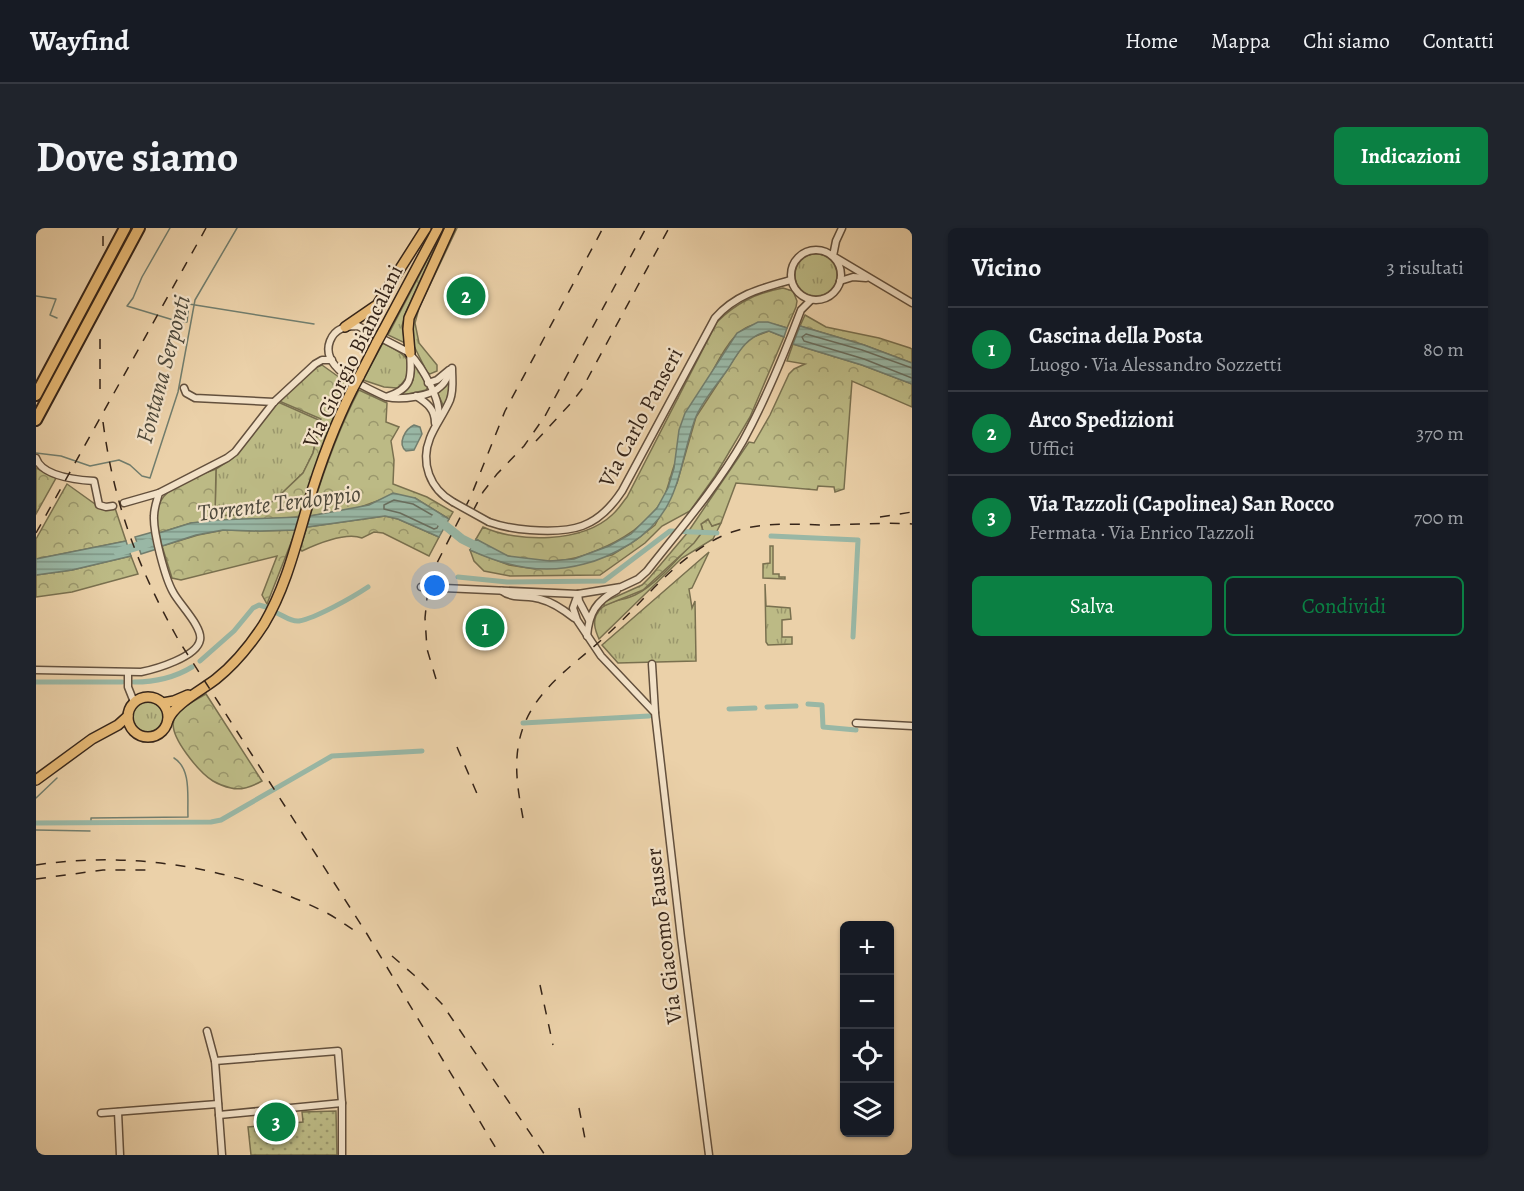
<!DOCTYPE html>
<html lang="it">
<meta charset="utf-8">
<style>
body{margin:0;font-family:Alegreya,serif;background:#20242c;color:#f1f3f6}
.controls{position:absolute;right:18px;bottom:18px;display:grid;overflow:hidden;border-radius:9px;box-shadow:0 2px 4px #0004}
.controls button{width:54px;height:54px;display:grid;place-items:center;padding:0;border:0;border-bottom:2px solid #363941;background:#171b24;color:#f1f3f6;font:30px sans-serif}
.you{position:absolute;left:399px;top:358px;width:21px;height:21px;margin:-15px;border:4px solid #fff;border-radius:50%;background:#1a73e8;box-shadow:0 0 0 9px #1a73e833}
.badge{display:grid;place-items:center;width:39px;height:39px;border-radius:50%;background:#0b8043;color:#fff;font-size:20px;font-weight:700}
.pin{position:absolute;translate:-50% -50%;border:3px solid #fff;box-shadow:0 2px 6px #0006}
.list{margin:0;padding:0;list-style:none}
h2{display:flex;justify-content:space-between;align-items:center;height:78px;margin:0;padding:0 24px;font-size:26px}
h2 small{font-size:20px;font-weight:400;color:#9ea1a6}
.list li{display:grid;grid-template-columns:39px 1fr auto;gap:18px;align-items:center;box-sizing:border-box;height:84px;padding:0 24px;border-top:2px solid #363941}
.list b{display:block;font-size:22px;white-space:nowrap}
.list p{margin:0;font-size:20px;white-space:nowrap;color:#9ea1a6}
.list em{font-size:20px;font-style:normal;color:#9ea1a6}
.actions{display:flex;gap:12px;padding:18px 24px}
.actions a{flex:1;padding:14px 0;border:2px solid #0b8043;border-radius:9px;text-align:center;font-size:21px;color:#0b8043}
.actions .main{background:#0b8043;color:#fff}
.icon{flex:none;width:33px;height:33px;fill:none;stroke:currentColor;stroke-width:2;stroke-linecap:round;stroke-linejoin:round}
.map{position:relative;flex:none;width:876px;height:927px;overflow:hidden;border-radius:9px}
header{display:flex;align-items:center;gap:36px;box-sizing:border-box;height:84px;padding:0 30px;background:#171b24;border-bottom:2px solid #363941}
header strong{font-size:28px}
nav{display:flex;gap:33px;margin-inline-start:auto;font-size:21px}
.intro{display:flex;align-items:center;justify-content:space-between;box-sizing:border-box;height:144px;padding:0 36px}
h1{margin:0;font-size:42px}
.button{padding:15px 27px;border-radius:9px;background:#0b8043;color:#fff;font-size:21px;font-weight:700}
main{display:flex;gap:36px;padding:0 36px}
aside{flex:1;background:#171b24;border-radius:9px;box-shadow:0 2px 4px #0004}
.map>svg:first-child{display:block}
.grass{fill:url(#grass-tufts);stroke:#79704f;stroke-width:1.5}
.forest{fill:url(#forest-crowns);stroke:#79704f;stroke-width:1.5}
.park{fill:url(#park-dots);stroke:#79704f;stroke-width:1.5}
.water{fill:url(#water-rules);stroke:#717d6d;stroke-width:1.5}
.lines{fill:none;stroke-linecap:round;stroke-linejoin:round}
.shore{stroke:#686e5f;stroke-width:1.5}
.stream{stroke:#717d6d;stroke-width:1.5}
.canal{stroke:#99b7a5;stroke-width:5}
.river{stroke:#99b7a5;stroke-width:9}
.minor-casing{stroke:#63503d;stroke-width:9}
.primary-casing{stroke:#362519;stroke-width:12}
.motorway-casing{stroke:#362519;stroke-width:14}
.minor{stroke:#f2e1c7;stroke-width:6}
.primary{stroke:#e6b874;stroke-width:9}
.motorway{stroke:#e6b874;stroke-width:10}
.rail{stroke:#362519;stroke-width:1.5;stroke-dasharray:10 10;stroke-linecap:butt}
.minor-bridge-casing{stroke:#63503d;stroke-width:9;stroke-linecap:butt}
.primary-bridge-casing{stroke:#362519;stroke-width:12;stroke-linecap:butt}
.minor-bridge{stroke:#f2e1c7;stroke-width:6}
.primary-bridge{stroke:#e6b874;stroke-width:9}
.labels{text-anchor:middle;stroke-width:4.5;stroke-linejoin:round;paint-order:stroke}
.street-label{font-size:22px;fill:#362519;stroke:#f2e1c7}
.water-label{font-size:24px;font-style:italic;fill:#4f4a3c;stroke:#f2e1c7}
</style>
<header>
<strong>Wayfind</strong>
<nav><a>Home</a><a>Mappa</a><a>Chi siamo</a><a>Contatti</a></nav>
</header>
<div class="intro"><h1>Dove siamo</h1><a class="button">Indicazioni</a></div>
<main>
<div class="map">
<svg width="876" height="927" viewBox="0 0 876 927">
<defs>
<pattern id="grass-tufts" width="24" height="20" patternUnits="userSpaceOnUse" patternTransform="scale(1.5)"><rect width="24" height="20" fill="#bcba85"/><path d="M3 7l-1-3M5 7V3M7 7l1-3M15 17l-1-3M17 17v-4M19 17l1-3" fill="none" stroke="#9a976c"/></pattern>
<pattern id="forest-crowns" width="20" height="18" patternUnits="userSpaceOnUse" patternTransform="scale(1.5)"><rect width="20" height="18" fill="#bcba85"/><path d="M2 6a3 3 0 1 1 6 0M12 15a3 3 0 1 1 6 0" fill="none" stroke="#9a976c"/></pattern>
<pattern id="park-dots" width="8" height="8" patternUnits="userSpaceOnUse" patternTransform="scale(1.5)"><rect width="8" height="8" fill="#bcba85"/><path d="M2 2h.1M6 6h.1" fill="none" stroke="#9a976c" stroke-width="1.8" stroke-linecap="round"/></pattern>
<pattern id="water-rules" width="6" height="5" patternUnits="userSpaceOnUse" patternTransform="scale(1.5)"><rect width="6" height="5" fill="#99b7a5"/><path d="M0 2.5h6" fill="none" stroke="#7e9586"/></pattern>
</defs>
<rect width="100%" height="100%" fill="#ebd1a9"/>
<filter id="stains"><feTurbulence type="fractalNoise" baseFrequency=".00333" numOctaves="4"/><feColorMatrix values="0 0 0 0 .2 0 0 0 0 .09 0 0 0 0 .02 0 0 0 .5 -.17"/></filter>
<radialGradient id="worn" r=".72"><stop offset=".6" stop-color="#630" stop-opacity="0"/><stop offset="1" stop-color="#630" stop-opacity=".3"/></radialGradient>
<g class="grass">
<polygon points="408,0 370,84 366,98 369,115 352,107"/>
<polygon points="418,0 421,0 383,80 379,95 383,115 401,137 401,143 394,146 391,144 378,118 375,94"/>
<circle cx="780" cy="47" r="21"/>
<path d="M347,115C354,119 364,123 369,129C379,139 369,154 361,160L348,159L327,152Z"/>
<polygon points="378,138 380,138 392,159 390,162 368,167 367,165 377,152"/>
<polygon points="412,153 415,154 415,164 408,179 401,164"/>
<polygon points="242,174 285,193 277,225 267,245 243,268 226,282 202,287 179,288 180,241 197,230"/>
<path d="M673,291L676,298L685,295L677,311L646,330L563,411C559,402 556,393 562,384C570,372 587,373 599,367C622,356 649,322 667,303L665,296Z"/>
<polygon points="734,318 737,318 737,346 743,346 743,349 749,349 749,351 727,350 727,336 734,335"/>
<polygon points="673,324 656,360 653,361 656,380 659,373 660,433 582,435 566,417"/>
<polygon points="729,356 730,378 754,380 755,391 746,392 746,409 756,409 756,416 732,417 730,414"/>
<circle cx="111" cy="488" r="16"/>
</g>
<g class="forest">
<path d="M747,60L757,63L761,73L760,79L751,100C736,95 723,92 708,101C681,116 649,207 638,238C633,252 631,268 621,280C602,304 577,317 549,327C527,335 496,335 472,328C461,325 450,317 440,311L447,299C482,315 546,315 576,287C582,282 586,275 591,269L681,94C700,75 720,65 747,60Z"/>
<polygon points="769,87 790,99 843,110 874,120 876,121 876,135 828,117 764,98"/>
<polygon points="733,103 748,109 714,189 679,248 654,283 626,298 609,315 564,347 474,348 448,343 438,333 434,322 473,337 499,341 576,327 600,312 619,297 641,255 660,189 705,120 714,110"/>
<polygon points="757,116 826,137 876,156 876,179 816,153 808,261 799,264 798,259 782,258 781,262 700,255 685,295 676,298 672,291 665,296 667,303 658,315 607,362 568,378 568,374 606,357 614,349 652,304 713,214 718,215 734,187 753,146 758,141 769,136 751,133"/>
<path d="M286,137L314,157L264,289L155,295L123,305C110,263 149,253 180,241L179,288L202,287L226,282L243,268L267,245L277,225L285,191L243,173L281,139Z"/>
<path d="M323,162L351,175L350,194L363,199L355,213L358,232L357,256L391,269L417,284L413,291L379,270L344,272L319,281L274,288C287,245 302,202 323,162Z"/>
<polygon points="0,240 20,250 0,286"/>
<polygon points="31,256 66,281 79,280 90,313 0,331 0,311"/>
<path d="M349,288L362,291L403,309L393,328L347,305L338,304L326,310C310,304 281,316 266,323L264,321L271,299Z"/>
<polygon points="188,302 224,303 260,302 231,376 226,367 241,328 145,352 136,350 126,318 162,307"/>
<polygon points="95,328 102,346 36,364 0,369 0,347 36,342"/>
<path d="M170,466L226,553C217,558 206,563 195,560C190,559 182,556 177,553C164,545 132,508 138,492C142,480 160,472 170,466Z"/>
</g>
<polygon class="park" points="300,883 301,927 215,927 212,899 267,894 266,884"/>
<g class="water">
<path d="M722,94H732L751,100L748,109L733,103C711,108 703,123 692,141C681,157 666,173 659,191C641,242 645,284 594,316C579,325 565,332 548,336C508,347 471,339 434,322L440,311L472,328L514,333L538,331L573,318L595,306L621,280L632,260L638,240L643,202L649,185L701,105Z"/>
<polygon points="764,98 828,117 876,135 876,156 826,137 757,116"/>
<path d="M378,197L384,199L386,206L378,222L370,223C361,216 369,201 378,197Z"/>
<polygon points="357,265 379,270 413,291 403,309 362,291 349,288 271,299 274,288 333,277"/>
<polygon points="264,289 260,302 224,303 187,302 160,307 126,318 123,305 155,295 180,292"/>
<polygon points="117,304 121,321 105,326 99,309"/>
<polygon points="90,313 95,328 36,342 0,347 0,331"/>
</g>
<g class="lines">
<g class="shore">
<polyline points="876,140 826,122 770,106 766,109 768,113 828,131 876,150"/>
<polygon points="358,272 377,276 403,291 404,294 401,300 398,301 364,285 348,281 348,277"/>
</g>
<g class="stream">
<polyline points="134,0 106,49 97,70 91,78 144,94 151,94 153,76 278,96"/>
<polyline points="0,68 20,71 14,87 21,90"/>
<polyline points="0,225 25,228 54,238 83,232 94,237 106,248 114,250 142,164 159,72 201,0"/>
<polyline points="0,570 21,550"/>
<path d="M55,593V590L152,589C151,570 156,541 138,530"/>
<polyline points="0,602 54,603"/>
</g>
<g class="canal">
<polyline points="735,308 822,312 817,409"/>
<polyline points="422,349 471,354 568,353 634,303 681,305"/>
<path d="M241,385C248,388 255,394 263,393C280,390 317,369 332,359"/>
<polyline points="164,433 198,403 217,380 223,377 230,379"/>
<polyline points="0,454 86,454"/>
<path d="M98,454C119,454 138,450 156,439"/>
<polyline points="772,476 786,477 787,499 820,502"/>
<polyline points="731,479 760,478"/>
<polyline points="693,481 719,480"/>
<polyline points="487,495 613,488"/>
<polyline points="0,595 175,594 185,592 296,528 386,523"/>
</g>
<g class="river">
<polyline points="400,290 426,311 448,322"/>
<polyline points="82,324 112,315"/>
</g>
<defs>
<g id="minor">
<polyline points="806,0 800,13 797,28 876,75"/>
<circle cx="780" cy="47" r="25"/>
<polyline points="804,53 817,49 830,50"/>
<path d="M322,98L374,125C376,150 376,161 350,169C331,160 283,141 294,113C299,100 310,98 322,98Z"/>
<path d="M374,126C386,139 406,173 402,189"/>
<path d="M416,140C416,152 418,161 414,172C408,186 399,197 394,210C384,235 394,261 417,274"/>
<polyline points="392,155 401,152 413,142"/>
<polyline points="148,160 150,165 159,170 238,174"/>
<path d="M380,168C391,175 399,181 399,195"/>
<path d="M351,169C364,172 395,169 405,158C410,154 412,147 415,142"/>
<path d="M0,230C6,249 42,252 58,253L63,277L70,279L77,278"/>
<polyline points="88,275 123,265"/>
<path d="M453,294C467,299 479,301 494,302C536,305 561,301 586,263L679,90C700,66 726,60 755,52"/>
<path d="M385,359L542,366L585,359L602,351L611,343C644,301 680,260 707,213C730,171 748,127 765,82L775,72"/>
<path d="M466,363C476,371 491,367 504,371C517,374 528,382 538,390"/>
<polyline points="542,366 537,380 541,392 565,428 619,485 645,710 673,927"/>
<polyline points="542,366 543,373 553,392"/>
<path d="M551,408C553,385 560,373 581,362"/>
<polyline points="616,436 619,484"/>
<path d="M0,442L105,444C120,441 161,429 164,412C167,399 143,376 137,364C129,350 117,304 118,288C118,280 121,272 123,265L191,230L199,224L238,174L279,136L286,132H296"/>
<polyline points="92,445 92,459 98,474"/>
<polyline points="820,495 876,498"/>
<polyline points="171,803 179,833 186,927"/>
<polyline points="179,833 302,823 306,875 306,927"/>
<polyline points="82,884 84,927"/>
<polyline points="65,885 182,876"/>
<polyline points="183,887 306,875"/>
</g>
<g id="primary">
<polyline points="309,99 341,77 390,0"/>
<polyline points="347,103 402,0"/>
<polyline points="374,125 372,101 373,90 414,0"/>
<polyline points="323,149 341,114"/>
<circle cx="112" cy="489" r="20"/>
<polyline points="127,475 138,473 152,467"/>
<path d="M132,492C138,476 166,462 180,451C199,436 215,416 228,396C250,359 260,316 272,276C284,236 298,198 317,160"/>
<polyline points="0,552 56,511 82,497 92,488"/>
</g>
<g id="motorway">
<polyline points="0,167 89,0"/>
<polyline points="0,192 103,0"/>
</g>
</defs>
<use href="#minor" class="minor-casing"/>
<use href="#primary" class="primary-casing"/>
<use href="#motorway" class="motorway-casing"/>
<use href="#minor" class="minor"/>
<use href="#primary" class="primary"/>
<use href="#motorway" class="motorway"/>
<g class="rail">
<polyline points="67,18 67,0"/>
<polyline points="64,161 64,105"/>
<path d="M67,194C78,277 102,340 143,413L331,706L464,927"/>
<polyline points="500,213 536,174 546,161 633,0"/>
<polyline points="437,283 447,264 461,246 488,218 509,188 610,0"/>
<polyline points="844,289 876,284"/>
<polyline points="0,305 170,0"/>
<polyline points="400,451 391,421 389,390 392,360 401,335 435,268 469,183 567,0"/>
<polyline points="421,519 442,568"/>
<path d="M487,590C481,558 476,528 488,497C504,456 544,433 574,404C611,370 646,322 696,304C726,294 754,296 785,297C816,297 844,294 876,296"/>
<path d="M0,637C99,622 200,640 289,684C301,690 312,699 324,706"/>
<polyline points="0,651 67,642 110,642"/>
<polyline points="356,728 378,747 406,776 509,927"/>
<polyline points="504,757 517,817"/>
<polyline points="543,880 550,916"/>
</g>
<defs>
<polyline id="minor-bridge" points="417,274 453,294"/>
<g id="primary-bridge">
<polyline points="341,114 347,103"/>
<polyline points="317,160 323,149"/>
</g>
</defs>
<use href="#minor-bridge" class="minor-bridge-casing"/>
<use href="#primary-bridge" class="primary-bridge-casing"/>
<use href="#minor-bridge" class="minor-bridge"/>
<use href="#primary-bridge" class="primary-bridge"/>
</g>
<g class="labels">
<g class="street-label">
<text transform="translate(316 128) rotate(-64)" y="8">Via Giorgio Biancalani</text>
<text transform="translate(604 189) rotate(-62)" y="8">Via Carlo Panseri</text>
<text transform="translate(627 708) rotate(-97)" y="8">Via Giacomo Fauser</text>
</g>
<g class="water-label">
<text transform="translate(127 141) rotate(-75)" y="8">Fontana Serponti</text>
<text transform="translate(243 275) rotate(-7)" y="8">Torrente Terdoppio</text>
</g>
</g>
<rect width="100%" height="100%" filter="url(#stains)"/>
<rect width="100%" height="100%" fill="url(#worn)"/>
</svg>
<div class="controls">
<button>+</button>
<button>−</button>
<button><svg class="icon" aria-label="locate" viewBox="0 0 24 24"><circle cx="12" cy="12" r="6"/><path d="M12 2v4M12 18v4M2 12h4M18 12h4"/></svg></button>
<button><svg class="icon" aria-label="layers" viewBox="0 0 24 24"><path d="M12 4l9 5-9 5-9-5zM3 14l9 5 9-5"/></svg></button>
</div>
<div class="you"></div>
<div class="pin badge" style="left:449px;top:400px">1</div>
<div class="pin badge" style="left:430px;top:68px">2</div>
<div class="pin badge" style="left:240px;top:894px">3</div>
</div>
<aside>
<h2>Vicino<small>3 risultati</small></h2>
<ul class="list">
<li><span class="badge">1</span><div><b>Cascina della Posta</b><p>Luogo · Via Alessandro Sozzetti</p></div><em>80 m</em></li>
<li><span class="badge">2</span><div><b>Arco Spedizioni</b><p>Uffici</p></div><em>370 m</em></li>
<li><span class="badge">3</span><div><b>Via Tazzoli (Capolinea) San Rocco</b><p>Fermata · Via Enrico Tazzoli</p></div><em>700 m</em></li>
</ul>
<div class="actions"><a class="main">Salva</a><a>Condividi</a></div>
</aside>
</main>
